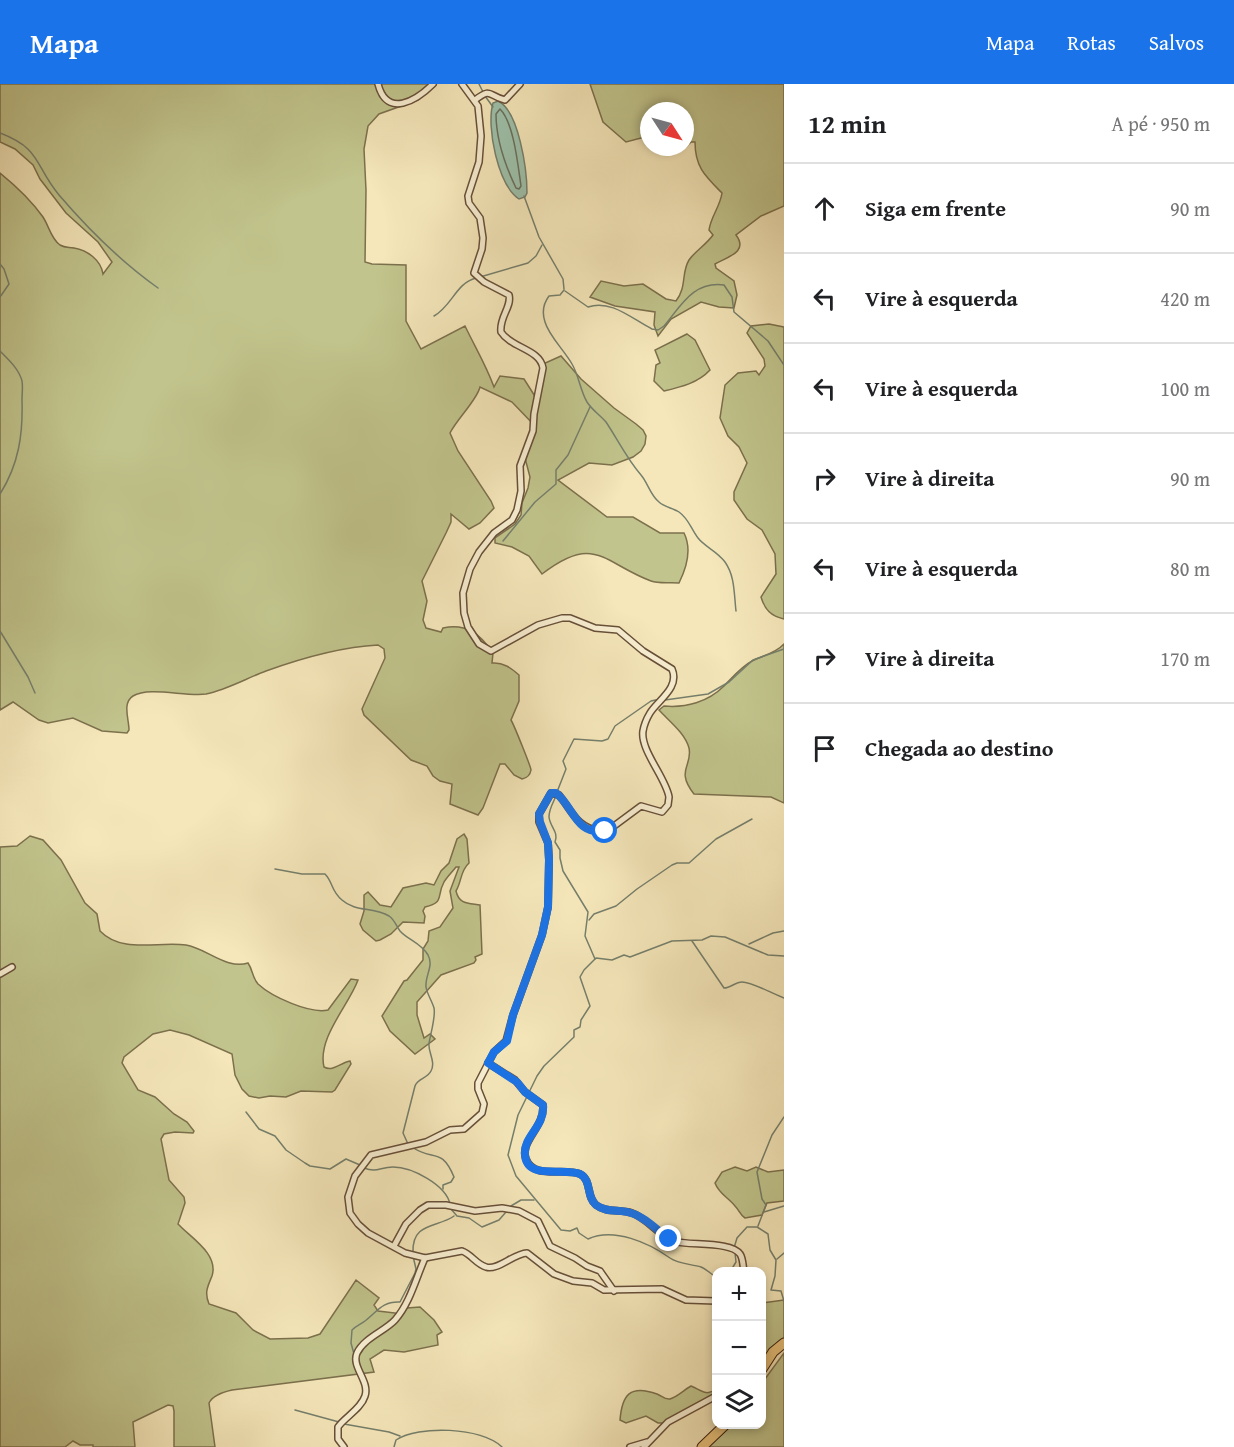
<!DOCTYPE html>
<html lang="pt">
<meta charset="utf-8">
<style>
body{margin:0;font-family:"Gentium Book Plus",serif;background:#f6f6f6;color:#202124}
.controls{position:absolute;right:18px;bottom:18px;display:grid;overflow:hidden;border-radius:12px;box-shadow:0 3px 9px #0003}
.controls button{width:54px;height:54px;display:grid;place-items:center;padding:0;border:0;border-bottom:2px solid #e0e0e0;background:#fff;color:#202124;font:30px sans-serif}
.compass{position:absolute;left:640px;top:18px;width:54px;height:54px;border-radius:50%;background:#fff;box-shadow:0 3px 9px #0003;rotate:126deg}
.stop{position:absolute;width:18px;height:18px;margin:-14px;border:4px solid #1a73e8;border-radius:50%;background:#fff}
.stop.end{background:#1a73e8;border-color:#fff;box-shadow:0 2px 6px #0008}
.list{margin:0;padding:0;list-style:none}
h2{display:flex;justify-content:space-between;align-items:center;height:78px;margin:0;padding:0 24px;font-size:26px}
h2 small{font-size:20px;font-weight:400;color:#757577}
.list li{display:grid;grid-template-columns:39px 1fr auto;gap:18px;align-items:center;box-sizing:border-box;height:90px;padding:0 24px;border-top:2px solid #e0e0e0}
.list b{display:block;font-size:22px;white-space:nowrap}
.list em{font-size:20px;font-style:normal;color:#757577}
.icon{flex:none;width:33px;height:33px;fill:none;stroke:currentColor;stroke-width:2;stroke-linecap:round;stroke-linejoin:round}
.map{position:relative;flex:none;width:784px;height:1363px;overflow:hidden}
header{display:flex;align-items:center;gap:36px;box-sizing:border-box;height:84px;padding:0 30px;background:#1a73e8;color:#fff}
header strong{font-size:28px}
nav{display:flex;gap:33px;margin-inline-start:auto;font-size:21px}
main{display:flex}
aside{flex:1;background:#fff}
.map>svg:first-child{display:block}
.green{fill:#c1c48c;stroke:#7c704d;stroke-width:1.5}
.water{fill:#9dc1ab;stroke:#757f6c;stroke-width:1.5}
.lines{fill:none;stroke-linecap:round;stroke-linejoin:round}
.shore{stroke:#6a6e5c;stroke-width:1.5}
.stream{stroke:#757f6c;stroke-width:1.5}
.minor-casing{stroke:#674f39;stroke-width:8}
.trunk-casing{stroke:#381c0e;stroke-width:11}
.minor{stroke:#f8efd2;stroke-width:5}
.trunk{stroke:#eac47d;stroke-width:9}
.route{stroke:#1a73e8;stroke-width:8}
</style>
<header>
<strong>Mapa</strong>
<nav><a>Mapa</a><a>Rotas</a><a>Salvos</a></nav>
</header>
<main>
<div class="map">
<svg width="784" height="1363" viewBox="0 0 784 1363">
<rect width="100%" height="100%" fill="#f5e7ba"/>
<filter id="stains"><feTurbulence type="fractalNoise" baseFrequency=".00333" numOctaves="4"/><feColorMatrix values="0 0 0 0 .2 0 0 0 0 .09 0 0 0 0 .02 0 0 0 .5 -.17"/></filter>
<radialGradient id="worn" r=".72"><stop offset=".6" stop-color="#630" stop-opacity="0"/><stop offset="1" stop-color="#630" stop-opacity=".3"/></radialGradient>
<g class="green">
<path d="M0,0H432L418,16L379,30L368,42L364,65L366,106L365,178L372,180L406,181V237L421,265L465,242C475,263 486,281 494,303L500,292L524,295L538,317L543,280L561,272L581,295L614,324L636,340L643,346L646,352L645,360L641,367L633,373L612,381L589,379L558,396L607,433H633L660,449H684C692,465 687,483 679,499C671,498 659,500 651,497C603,479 595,449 542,490L529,472L512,463L495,459V454L515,440L521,431L522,419L528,404L530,393L525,374L535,342L512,318L480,303C477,316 457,335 450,349L458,367L491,417L494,424L480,439L469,445L451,430V438L446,449L422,497L427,517L423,536L426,544L441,548L443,544C467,539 480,550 493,569L492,579C503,578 511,584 519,591V617L511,636C514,641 531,683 531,686C530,692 527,694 522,695L514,691L505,680H500L483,724L478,731L450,720L452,700L440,697L433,692L427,682L411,676L364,631L362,625L385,574L384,565L378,561C340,563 302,574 266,587C247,594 226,606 206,610C186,613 149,602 133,612C122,619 129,635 129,646L127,649L102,647L73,634L48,639L39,636L13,618L0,626V89C16,102 31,116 43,133C49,142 51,155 60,161C65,164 68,163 74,164C87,166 101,176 103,190L112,178L98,158L66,129L40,95L33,81L15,65L0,58Z"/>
<path d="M590,0H784V122L761,132L736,151C749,168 727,173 715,180L716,184L734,197L737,211L734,224L719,223L701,218L671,235L658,252L654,241L655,228L615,222L590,213L601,197L624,202L643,200L666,215L676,217C687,203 681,189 689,176C695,167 706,161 713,151L709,146C711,132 720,123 722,109C705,92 695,83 695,58H691C683,67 672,67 662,63H685V27H649V52L626,58L603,38Z"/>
<path d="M769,240L784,243V535C771,532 765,526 761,513L776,490L775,470L762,446L747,435L734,416V408L747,379L739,363L728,352L720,334L725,301L738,289L756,287L759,291L765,282L764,275L747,249L751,242Z"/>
<path d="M687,250L695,256L710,286C698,299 681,303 664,307L654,297L656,281L660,279L655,266Z"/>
<path d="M784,560V719L771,713L694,710C675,686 693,682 689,664C685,649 669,637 659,626L664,622C686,624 708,618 724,602C733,593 741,583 752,577C763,571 775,570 784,560Z"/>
<path d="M464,750L467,755L469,779C460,787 462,797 456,807C459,820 467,819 480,821L482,870L475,873L476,876L474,879L441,891L417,918V931L424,954L430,950L435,955L415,970L390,947L382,932L404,897L407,896L423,876V865L428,857L429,847L440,843L453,824L450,807L459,783H456C452,788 447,793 444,798C436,813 445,818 425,823L423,827L425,832L424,839L403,838L391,850L380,856L376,857L363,846L360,840L364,827V811L368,808L380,821L391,823L403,804L426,799L434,801L441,787L449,779L457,755Z"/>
<path d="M30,752L43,756L61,776L85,819L97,830L100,847C122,870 158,857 186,861C206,864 227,886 248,879C253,886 252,893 258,900C272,913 310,930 328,926L351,895L358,896C349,921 317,954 324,983C333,988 340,979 350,977L351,980L335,1006L332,1008L301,1007L286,1013L270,1012L259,1014L249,1012L242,1005L235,991L232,970L189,951L170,946L153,950L124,973L122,979L138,1006L155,1013L174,1030L187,1038L194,1047L193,1049L175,1048L164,1050L161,1055L169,1096L184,1113L185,1119L178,1140C191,1154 219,1170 212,1192C208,1202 204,1208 209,1220L236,1229L253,1246L270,1255L308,1254L320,1250L356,1196L379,1214L374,1221L378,1227L403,1230L407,1224L420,1223L434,1236L442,1248L437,1251L438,1261L404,1268L384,1266L370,1275L374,1288L232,1306C223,1308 213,1311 209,1319L215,1363H174V1327L173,1322L168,1321L133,1338L135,1363H93V1361H80L73,1357L65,1363H0V763L17,762Z"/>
<path d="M735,1083L747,1087L756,1083L768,1088L784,1086V1117L767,1119L762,1131L745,1134C740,1131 739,1126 735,1122C728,1113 719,1110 715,1099L722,1088Z"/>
<polygon points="784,1216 784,1256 762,1281 762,1219"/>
<polygon points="784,1269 784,1363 707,1363 732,1341 762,1340 762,1299"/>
<path d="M691,1302C701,1306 706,1313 716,1305V1330L712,1316L700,1324L664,1339H658L646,1332L626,1339L620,1336C622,1311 630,1300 657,1310C662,1312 665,1316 670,1315C677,1313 684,1306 691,1302Z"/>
</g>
<path class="water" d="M498,17C519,27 527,86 527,109L525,113L519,115C498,101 486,43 493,19Z"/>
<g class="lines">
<path class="shore" d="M500,25C514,39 518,82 521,102L519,105L516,104C505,81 496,56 496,30Z"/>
<g class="stream">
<polyline points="479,0 483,8"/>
<polyline points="485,12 493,23"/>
<path d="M0,49C42,65 34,81 59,111C89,146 120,177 158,204"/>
<polyline points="524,112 539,153 563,195 564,205"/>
<polyline points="0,180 4,185 9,200 0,213"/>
<polyline points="480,193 528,179 536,172 542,161"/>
<path d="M564,206L560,211L549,212C543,220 542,229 545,238C549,252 564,266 572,280C579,292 580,306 587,318C592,326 600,331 606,338C618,356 627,375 641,391C648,399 650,411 659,418C664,423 673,424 679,428C689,435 691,445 698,454C705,463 717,467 725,478C735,492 734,510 736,527"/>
<path d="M565,207L588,223C611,215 632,235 652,245L658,246L664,242C681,222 693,197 724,201L732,213L734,228L768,257L784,281"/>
<path d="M434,232C452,222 456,199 476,194"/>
<path d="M0,267C8,275 19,285 22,297C23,303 22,309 22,316C23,350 19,380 0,410"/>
<polyline points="503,457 535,418 556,400 556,386 568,371 590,323"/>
<polyline points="0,547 28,593 35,609"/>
<polyline points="665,616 708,610 729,598 753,576 784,565"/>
<polyline points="557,708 566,685 563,677 574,655 602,657 608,655 615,642 651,617 660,615"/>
<path d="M556,712C553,719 549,725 549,733C550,743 559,748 555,758L560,766V774L563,787L588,828L585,852L595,875"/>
<path d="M275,785L302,790H325C333,798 331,807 342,816C355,828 374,823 389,832C395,836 396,842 400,847C408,856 421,859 428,871C434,882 425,891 426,903C427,910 432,917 434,924C436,933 430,951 429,960C428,968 436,978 431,987C427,995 418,994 415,1002L403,1049L408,1060"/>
<polyline points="589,836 594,830 616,822 637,805 672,781 677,779 689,779 716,755 752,735"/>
<path d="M692,857L724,904C731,904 735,898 742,898C752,898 773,910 784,914"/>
<polyline points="749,860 773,849 784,847"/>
<polyline points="246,1028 259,1045 275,1052 286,1066 305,1079 310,1082 330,1085 346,1075 360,1081"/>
<path d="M412,1063C433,1078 441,1062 454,1093L451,1098L443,1101V1105"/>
<path d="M364,1084C377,1089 380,1083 393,1083C412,1083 446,1101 450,1120"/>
<polyline points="511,1122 521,1116 534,1116"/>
<polyline points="451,1125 457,1132 469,1134 482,1143 499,1136 506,1128"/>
<polyline points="764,1128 784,1122"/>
<polyline points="758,1142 766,1121 762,1115 757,1088 772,1051 784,1033"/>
<polyline points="734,1164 737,1154 747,1143 757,1143 768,1150 770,1166 776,1176 775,1192 771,1206 781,1207 784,1217"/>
<path d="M413,1168C412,1138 437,1144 454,1132"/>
<polyline points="777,1175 784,1169"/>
<polyline points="730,1188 736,1178 735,1169"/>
<path d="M716,1193C711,1190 706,1185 701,1183C691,1180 678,1180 670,1174C649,1159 614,1143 588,1155L579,1149L577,1144L570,1147L561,1146L516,1092L508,1071L518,1031L537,992L544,982L574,953V946L580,943L581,936L590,922L580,893L584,886L596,874L612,876L624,871L630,873L672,857L702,856L711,852L725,853L768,871L784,872"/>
<path d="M354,1270L351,1259L352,1246C356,1242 361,1240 365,1237C377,1228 382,1217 400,1218L415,1189L416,1185L413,1172"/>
<polyline points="295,1326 339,1338"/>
<polyline points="344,1340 389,1348 400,1352"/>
<path d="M394,1363L396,1356C418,1341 482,1343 502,1363"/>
</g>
<defs>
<g id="minor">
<path d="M378,0C387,35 417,16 433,0"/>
<path d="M462,0L478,22L481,52L479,78L468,112L469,119L480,134L483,154L482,165L474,189L484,198L509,211C512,223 499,233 501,248C511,264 540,265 543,284L534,330L533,347L520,382L521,407L517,426L512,436L494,449L479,468L470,485L463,509L464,529L468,543L479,560L491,567L538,541L562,534H570L595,544L618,546L643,567L672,585C680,604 658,616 650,629C647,634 644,641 643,647C640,666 666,694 669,713L668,721L662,728L641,722L614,742L600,747C577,744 572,727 559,711L551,709L539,730V738L548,759L549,776L548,823L542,851L513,931L506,957L494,968L478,999V1005L484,1020L482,1029L464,1045L450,1046L426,1058L371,1071L355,1092L348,1113L350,1129L358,1140L368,1149L405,1169L425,1174L462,1167C471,1170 476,1180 486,1183C497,1187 513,1170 527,1169L554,1190L573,1197L592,1199L604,1206L662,1205L686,1216L716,1217"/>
<path d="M475,16C492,3 488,12 505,16L520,0"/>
<polyline points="0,890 12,883"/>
<path d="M488,979L515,996L525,1008L543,1021C545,1043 519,1058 526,1075C534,1096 564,1083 580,1090C592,1096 586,1113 596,1121C606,1129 620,1125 632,1129C647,1134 658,1151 673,1157C689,1162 731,1157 740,1170C743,1174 743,1182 744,1188"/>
<polyline points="394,1162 406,1140 420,1126 428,1121 446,1121 475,1127 502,1124 519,1127 538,1137 550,1162 575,1174 587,1182 600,1187 614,1207"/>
<path d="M344,1363L338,1355V1343C345,1333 361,1325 365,1312C370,1297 351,1283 357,1269C364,1254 385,1247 395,1236C410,1219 416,1194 425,1174"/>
<polyline points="630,1363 647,1358"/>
<polyline points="644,1363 668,1338 716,1312"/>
</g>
<g id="trunk">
<polyline points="762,1285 773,1268 784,1259"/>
<polyline points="702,1363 726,1340"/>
</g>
</defs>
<use href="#minor" class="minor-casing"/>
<use href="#trunk" class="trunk-casing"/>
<use href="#minor" class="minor"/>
<use href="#trunk" class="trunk"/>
</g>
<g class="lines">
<path class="route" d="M605,747C575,751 574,723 556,709H551L539,730L540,738L548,759L549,776L548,823L542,851L513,931L507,957L494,968L488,979L517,998L525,1008L543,1021C545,1043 523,1052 525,1071C527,1097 564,1083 580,1090C592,1096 586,1113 596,1121C606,1129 620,1125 631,1129C645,1133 658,1147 669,1155"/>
</g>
<rect width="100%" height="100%" filter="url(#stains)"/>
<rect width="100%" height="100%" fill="url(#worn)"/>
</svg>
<div class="controls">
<button>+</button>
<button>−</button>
<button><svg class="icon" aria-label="layers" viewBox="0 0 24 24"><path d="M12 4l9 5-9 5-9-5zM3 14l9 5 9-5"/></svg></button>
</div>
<svg class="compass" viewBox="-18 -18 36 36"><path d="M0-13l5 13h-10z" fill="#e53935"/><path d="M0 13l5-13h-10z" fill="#757577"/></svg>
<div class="stop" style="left:605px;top:747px"></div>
<div class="stop end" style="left:669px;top:1155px"></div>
</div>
<aside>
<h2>12 min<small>A pé · 950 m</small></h2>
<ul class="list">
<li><svg class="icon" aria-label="ahead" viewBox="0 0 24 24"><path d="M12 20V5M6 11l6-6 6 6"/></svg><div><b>Siga em frente</b></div><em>90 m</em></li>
<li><svg class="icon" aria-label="left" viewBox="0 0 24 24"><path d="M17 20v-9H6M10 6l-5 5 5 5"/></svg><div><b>Vire à esquerda</b></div><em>420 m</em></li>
<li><svg class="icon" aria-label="left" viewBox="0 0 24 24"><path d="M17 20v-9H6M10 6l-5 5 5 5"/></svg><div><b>Vire à esquerda</b></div><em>100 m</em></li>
<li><svg class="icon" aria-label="right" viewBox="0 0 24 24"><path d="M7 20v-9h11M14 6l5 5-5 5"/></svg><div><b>Vire à direita</b></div><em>90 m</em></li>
<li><svg class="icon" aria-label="left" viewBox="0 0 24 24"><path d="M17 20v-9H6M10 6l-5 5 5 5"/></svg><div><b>Vire à esquerda</b></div><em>80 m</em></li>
<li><svg class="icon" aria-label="right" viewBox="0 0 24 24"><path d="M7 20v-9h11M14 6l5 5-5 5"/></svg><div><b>Vire à direita</b></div><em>170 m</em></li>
<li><svg class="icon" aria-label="arrive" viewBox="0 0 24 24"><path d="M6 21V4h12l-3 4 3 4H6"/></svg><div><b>Chegada ao destino</b></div></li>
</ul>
</aside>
</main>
